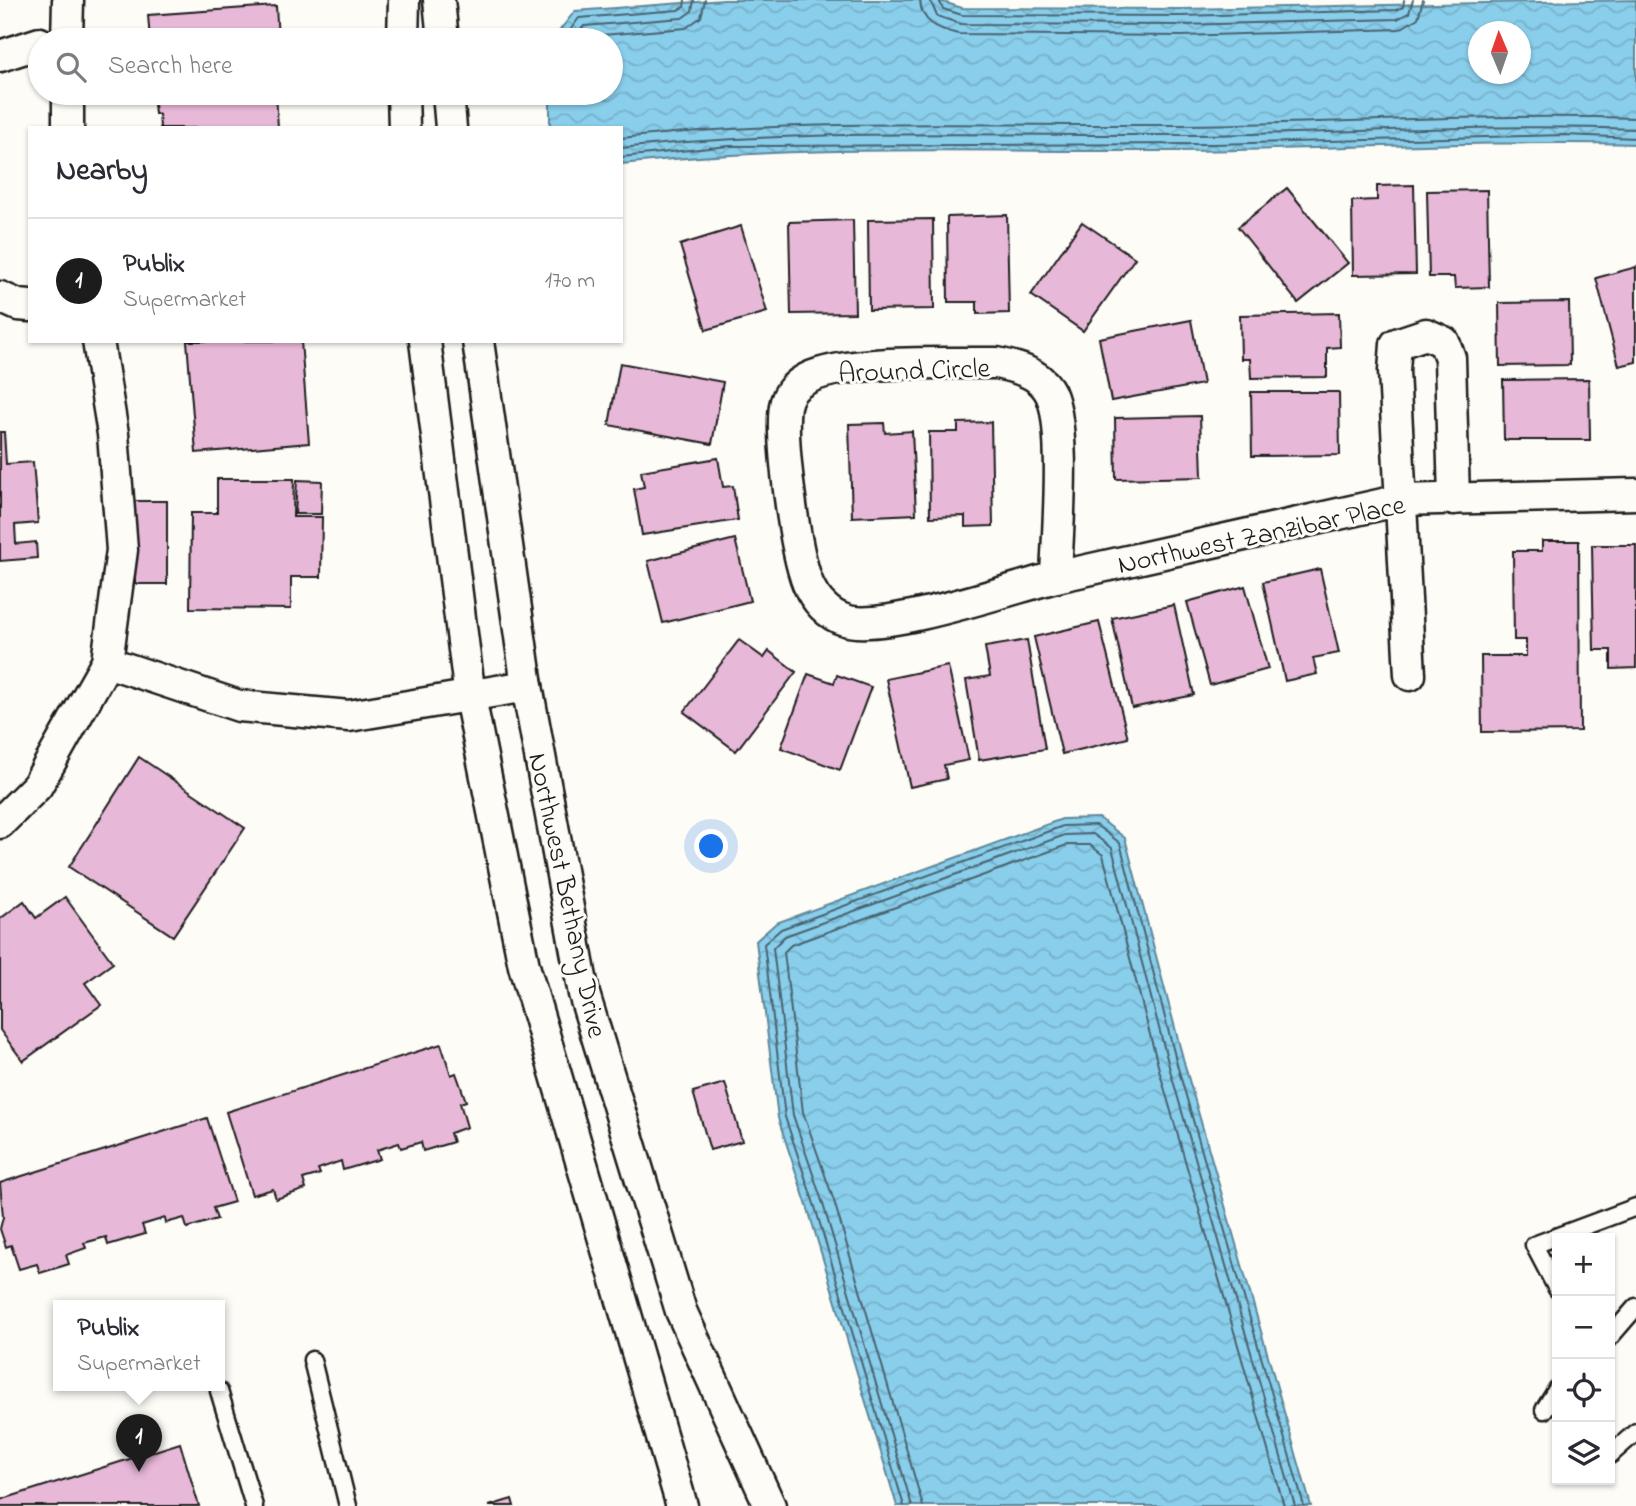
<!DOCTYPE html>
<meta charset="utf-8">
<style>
body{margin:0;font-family:"Indie Flower",sans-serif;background:#f2f2f3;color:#2b2b33}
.controls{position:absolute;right:21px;bottom:21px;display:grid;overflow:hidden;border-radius:0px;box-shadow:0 2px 5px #0004}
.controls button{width:63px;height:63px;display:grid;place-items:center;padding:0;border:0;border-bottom:2px solid #e1e1e2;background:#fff;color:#2b2b33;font:35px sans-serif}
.compass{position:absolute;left:1468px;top:21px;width:63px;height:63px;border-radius:50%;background:#fff;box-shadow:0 2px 5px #0004;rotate:358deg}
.you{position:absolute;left:712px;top:847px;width:24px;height:24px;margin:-18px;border:5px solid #fff;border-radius:50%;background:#1a73e8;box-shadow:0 0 0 10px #1a73e833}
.badge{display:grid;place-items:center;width:46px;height:46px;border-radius:50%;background:#1c1c1c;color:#fff;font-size:23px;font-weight:700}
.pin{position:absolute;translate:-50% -58px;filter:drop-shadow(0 2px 4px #0008)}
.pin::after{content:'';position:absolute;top:37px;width:24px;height:21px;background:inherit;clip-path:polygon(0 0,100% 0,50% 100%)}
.popup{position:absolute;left:53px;top:1300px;width:172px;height:91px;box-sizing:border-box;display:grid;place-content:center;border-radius:0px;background:#fff;filter:drop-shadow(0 2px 5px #0005);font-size:23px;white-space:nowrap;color:#7c7c81}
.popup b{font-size:26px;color:#2b2b33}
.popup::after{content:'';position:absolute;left:50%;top:100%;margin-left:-14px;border:14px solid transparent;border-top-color:#fff}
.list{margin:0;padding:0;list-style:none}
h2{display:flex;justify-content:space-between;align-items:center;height:91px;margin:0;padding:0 28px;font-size:30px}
h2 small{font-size:23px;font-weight:400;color:#7c7c81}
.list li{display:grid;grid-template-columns:46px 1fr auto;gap:21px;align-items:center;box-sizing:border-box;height:126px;padding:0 28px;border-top:2px solid #e1e1e2}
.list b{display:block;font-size:26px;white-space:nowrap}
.list p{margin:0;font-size:23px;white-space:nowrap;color:#7c7c81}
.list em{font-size:23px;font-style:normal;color:#7c7c81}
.icon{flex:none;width:38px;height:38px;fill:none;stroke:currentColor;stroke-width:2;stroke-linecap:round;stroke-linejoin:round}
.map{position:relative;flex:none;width:1636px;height:1506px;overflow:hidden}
.search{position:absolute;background:#fff;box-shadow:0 2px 5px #0004;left:28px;top:28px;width:595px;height:77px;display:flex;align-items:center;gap:18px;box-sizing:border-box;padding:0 24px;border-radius:38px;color:#7c7c81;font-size:26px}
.panel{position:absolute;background:#fff;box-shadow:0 2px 5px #0004;left:28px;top:126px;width:595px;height:217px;border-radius:0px}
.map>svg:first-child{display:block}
.water{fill:url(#water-waves);stroke:#5d8798;stroke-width:2;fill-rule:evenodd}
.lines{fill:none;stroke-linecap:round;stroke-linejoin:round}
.shore{stroke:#48636f;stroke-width:2}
.building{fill:#e8b8d8;stroke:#1c1c1c;stroke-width:2}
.lane-casing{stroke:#1c1c1c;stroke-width:21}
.street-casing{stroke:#1c1c1c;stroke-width:35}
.lane{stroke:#fdfcf7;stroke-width:16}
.street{stroke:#fdfcf7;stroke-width:30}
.labels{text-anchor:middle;stroke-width:6;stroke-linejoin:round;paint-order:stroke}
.street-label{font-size:28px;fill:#1c1c1c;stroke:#fdfcf7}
</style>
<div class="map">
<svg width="1636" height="1506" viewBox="0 0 1636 1506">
<defs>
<pattern id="water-waves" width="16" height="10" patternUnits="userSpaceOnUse" patternTransform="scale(1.75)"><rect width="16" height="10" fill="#89ceeb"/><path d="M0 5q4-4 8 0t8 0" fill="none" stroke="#76b0c9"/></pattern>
</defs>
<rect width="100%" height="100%" fill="#fdfcf7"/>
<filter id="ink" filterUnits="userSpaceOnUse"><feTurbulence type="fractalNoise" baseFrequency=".0143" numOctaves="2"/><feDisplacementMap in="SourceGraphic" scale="14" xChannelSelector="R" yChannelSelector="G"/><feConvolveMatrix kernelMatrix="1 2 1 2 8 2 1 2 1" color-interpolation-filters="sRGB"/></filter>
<g filter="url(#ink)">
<g class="water">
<path d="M724,0H937L962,8L1182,9L1636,0V144C1479,140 1322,150 1165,151C984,152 801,144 621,164V128H550V93H611V40H556L557,34L575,11ZM1478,32H1520V74H1478Z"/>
<polygon points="1099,818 1125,838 1185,1066 1311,1506 897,1506 808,1209 778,1118 756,941 776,923 1062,819"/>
</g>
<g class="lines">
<g class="shore">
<path d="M920,0C921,23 938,29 958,34L1182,36L1400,29L1418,18L1423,0"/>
<polyline points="930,0 937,16 961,24 1182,25 1397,19 1409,13 1413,0"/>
<polyline points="939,0 943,9 962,15 1182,16 1396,10 1403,7 1404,0"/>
<polyline points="563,40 579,18 678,10 684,7 685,0"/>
<polyline points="572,40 584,26 682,18 692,11 694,0"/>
<polyline points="585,40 590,36 686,28 701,17 705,0"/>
<path d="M621,138C803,118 988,126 1171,125C1326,124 1481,113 1636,118"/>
<path d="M621,148C807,128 999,136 1187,135C1336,134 1486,123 1636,129"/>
<polyline points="621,157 729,146 1214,144 1565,135 1636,138"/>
<polyline points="904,1506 815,1207 785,1117 764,944 781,929 1063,826 1096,825 1120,843 1178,1068 1304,1506"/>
<polyline points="912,1506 823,1204 793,1115 773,948 785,936 1065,835 1093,834 1112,848 1170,1070 1295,1506"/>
<polyline points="923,1506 834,1201 803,1112 784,952 791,945 1067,845 1090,845 1103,855 1160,1073 1284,1506"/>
</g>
</g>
<g class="building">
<polygon points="276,6 278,39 150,40 148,15"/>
<polygon points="153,93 276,93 278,128 160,128 159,114 155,114"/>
<polygon points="1414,185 1416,274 1353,275 1352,201 1377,200 1377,186"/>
<polygon points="1287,188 1348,263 1298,303 1238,227"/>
<polygon points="1487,190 1489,287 1455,288 1454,277 1429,277 1427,191"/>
<polygon points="1007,215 1009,313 977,314 977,302 948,302 947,217"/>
<polygon points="933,219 934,309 869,310 868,220"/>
<polygon points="853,220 855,313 791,314 789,222"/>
<polygon points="1082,222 1135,258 1083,331 1031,295"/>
<polygon points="741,226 767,312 706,330 680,245"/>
<polygon points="1636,267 1636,362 1619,366 1596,278"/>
<polygon points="1569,302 1570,365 1500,366 1499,303"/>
<polygon points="1339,313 1340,347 1327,348 1327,377 1251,378 1250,359 1241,359 1240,315"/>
<polygon points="1191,320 1203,384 1111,401 1099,338"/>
<polygon points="187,341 301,341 309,443 196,453"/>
<polygon points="620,363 723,382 712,444 609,425"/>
<polygon points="1589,379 1590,440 1504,440 1503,380"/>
<polygon points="1251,392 1339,392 1340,455 1252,456"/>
<polygon points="1200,416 1202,477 1116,479 1115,418"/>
<polygon points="991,422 993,526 965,527 965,516 930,517 929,432 958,432 958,423"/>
<polygon points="884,423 885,433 912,431 916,514 852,517 849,424"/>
<polygon points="0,432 4,432 6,464 33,462 38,523 15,525 16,544 36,542 37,558 0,561"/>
<polygon points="718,458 723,487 733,486 738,520 642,535 634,489 644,487 641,471"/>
<polygon points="217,479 294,479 293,517 322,517 321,577 291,577 291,609 190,608 191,513 217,513"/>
<polygon points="297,480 322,481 321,514 295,514"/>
<polygon points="134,501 167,501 167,584 135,584"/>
<polygon points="735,539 750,601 663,623 648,561"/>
<polygon points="1542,541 1579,541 1580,731 1482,732 1481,656 1526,656 1526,640 1514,640 1513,551 1542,551"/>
<polygon points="1592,545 1636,545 1636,668 1611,669 1611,650 1594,650"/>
<polygon points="1320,569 1339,653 1313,658 1317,674 1285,681 1263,582"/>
<polygon points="1245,586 1268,669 1210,685 1187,602"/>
<polygon points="1174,605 1194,695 1132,708 1112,618"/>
<polygon points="1099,622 1128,738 1062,754 1034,637"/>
<polygon points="739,640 764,658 769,651 796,672 736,751 684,712"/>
<polygon points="1027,640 1045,749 979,760 966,680 990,676 985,647"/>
<polygon points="948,666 969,760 944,765 947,779 910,787 886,679"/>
<polygon points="808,674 834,683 837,675 871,687 840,770 781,748"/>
<polygon points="139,757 245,828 173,936 69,867"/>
<polygon points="65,897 113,963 85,983 101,1005 23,1061 0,1030 0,919 24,901 36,918"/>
<polygon points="441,1044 451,1075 456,1073 466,1101 460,1103 467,1127 450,1133 453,1142 423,1151 421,1142 401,1148 399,1143 377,1150 380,1159 343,1170 341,1161 318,1169 320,1174 303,1179 306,1189 276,1199 273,1189 252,1195 226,1112"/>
<polygon points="725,1083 742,1141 710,1150 693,1092"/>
<polygon points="207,1118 234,1202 213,1208 217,1219 187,1228 184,1218 166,1223 165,1218 142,1225 145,1234 108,1245 106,1237 84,1243 86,1248 66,1255 69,1264 40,1273 37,1264 19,1269 11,1245 6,1247 0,1229 3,1217 0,1183"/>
<polygon points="180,1443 199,1506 0,1506 0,1500"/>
<polygon points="512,1499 514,1506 489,1506"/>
</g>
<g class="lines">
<defs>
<g id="lane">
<polyline points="1557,1289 1534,1245 1636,1207"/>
<polyline points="1610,1337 1636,1307"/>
<polyline points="312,1360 348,1506"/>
<polyline points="219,1391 254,1506"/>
<polyline points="1544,1410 1557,1389"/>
<polyline points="1610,1455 1636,1432"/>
</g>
<g id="street">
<polyline points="439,0 443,40"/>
<polyline points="67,40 68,0"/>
<polyline points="403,40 404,0"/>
<polyline points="0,56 40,43"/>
<polyline points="68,93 68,128"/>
<polyline points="403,93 404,128"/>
<polyline points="448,93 451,128"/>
<polyline points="0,297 18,305 30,306"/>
<polyline points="425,341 470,697 524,966 682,1506"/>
<polyline points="478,341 527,686 584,994 681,1311 770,1506"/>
<path d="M997,363C1015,367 1037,372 1048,389C1068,418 1057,538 1056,577C1013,588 882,633 845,620C828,615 815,600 808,584C795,552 780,441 785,406C787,395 794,386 803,381C837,358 952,364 997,363Z"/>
<polyline points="1056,577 1401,500 1636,494"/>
<polyline points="107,662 239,706 349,716 527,686"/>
<polyline points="1410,675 1394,371 1396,344 1426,334 1444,342 1450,358 1454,499"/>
<polyline points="0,823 37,786 107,662 122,550 113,434 98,341"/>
</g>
</defs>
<use href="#lane" class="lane-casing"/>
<use href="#street" class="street-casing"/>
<use href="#lane" class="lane"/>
<use href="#street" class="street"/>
</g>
</g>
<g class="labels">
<g class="street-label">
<text transform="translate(914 369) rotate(-2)" y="10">Around Circle</text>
<text transform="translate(1261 533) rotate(-12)" y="10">Northwest Zanzibar Place</text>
<text transform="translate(569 895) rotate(78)" y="10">Northwest Bethany Drive</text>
</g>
</g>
</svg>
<div class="controls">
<button>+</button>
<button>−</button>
<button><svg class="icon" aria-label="locate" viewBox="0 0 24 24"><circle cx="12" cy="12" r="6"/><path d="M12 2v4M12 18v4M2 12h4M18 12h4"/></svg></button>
<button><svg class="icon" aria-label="layers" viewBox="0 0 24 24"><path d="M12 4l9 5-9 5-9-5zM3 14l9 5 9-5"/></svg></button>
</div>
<svg class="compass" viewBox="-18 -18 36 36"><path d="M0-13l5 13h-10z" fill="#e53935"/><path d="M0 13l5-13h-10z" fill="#7c7c81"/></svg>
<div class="you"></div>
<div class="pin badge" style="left:139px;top:1472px">1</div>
<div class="popup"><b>Publix</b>Supermarket</div>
<div class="search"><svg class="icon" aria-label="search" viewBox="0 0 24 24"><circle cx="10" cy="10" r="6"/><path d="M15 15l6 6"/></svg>Search here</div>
<section class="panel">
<h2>Nearby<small></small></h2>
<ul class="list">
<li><span class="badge">1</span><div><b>Publix</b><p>Supermarket</p></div><em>170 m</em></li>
</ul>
</section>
</div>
